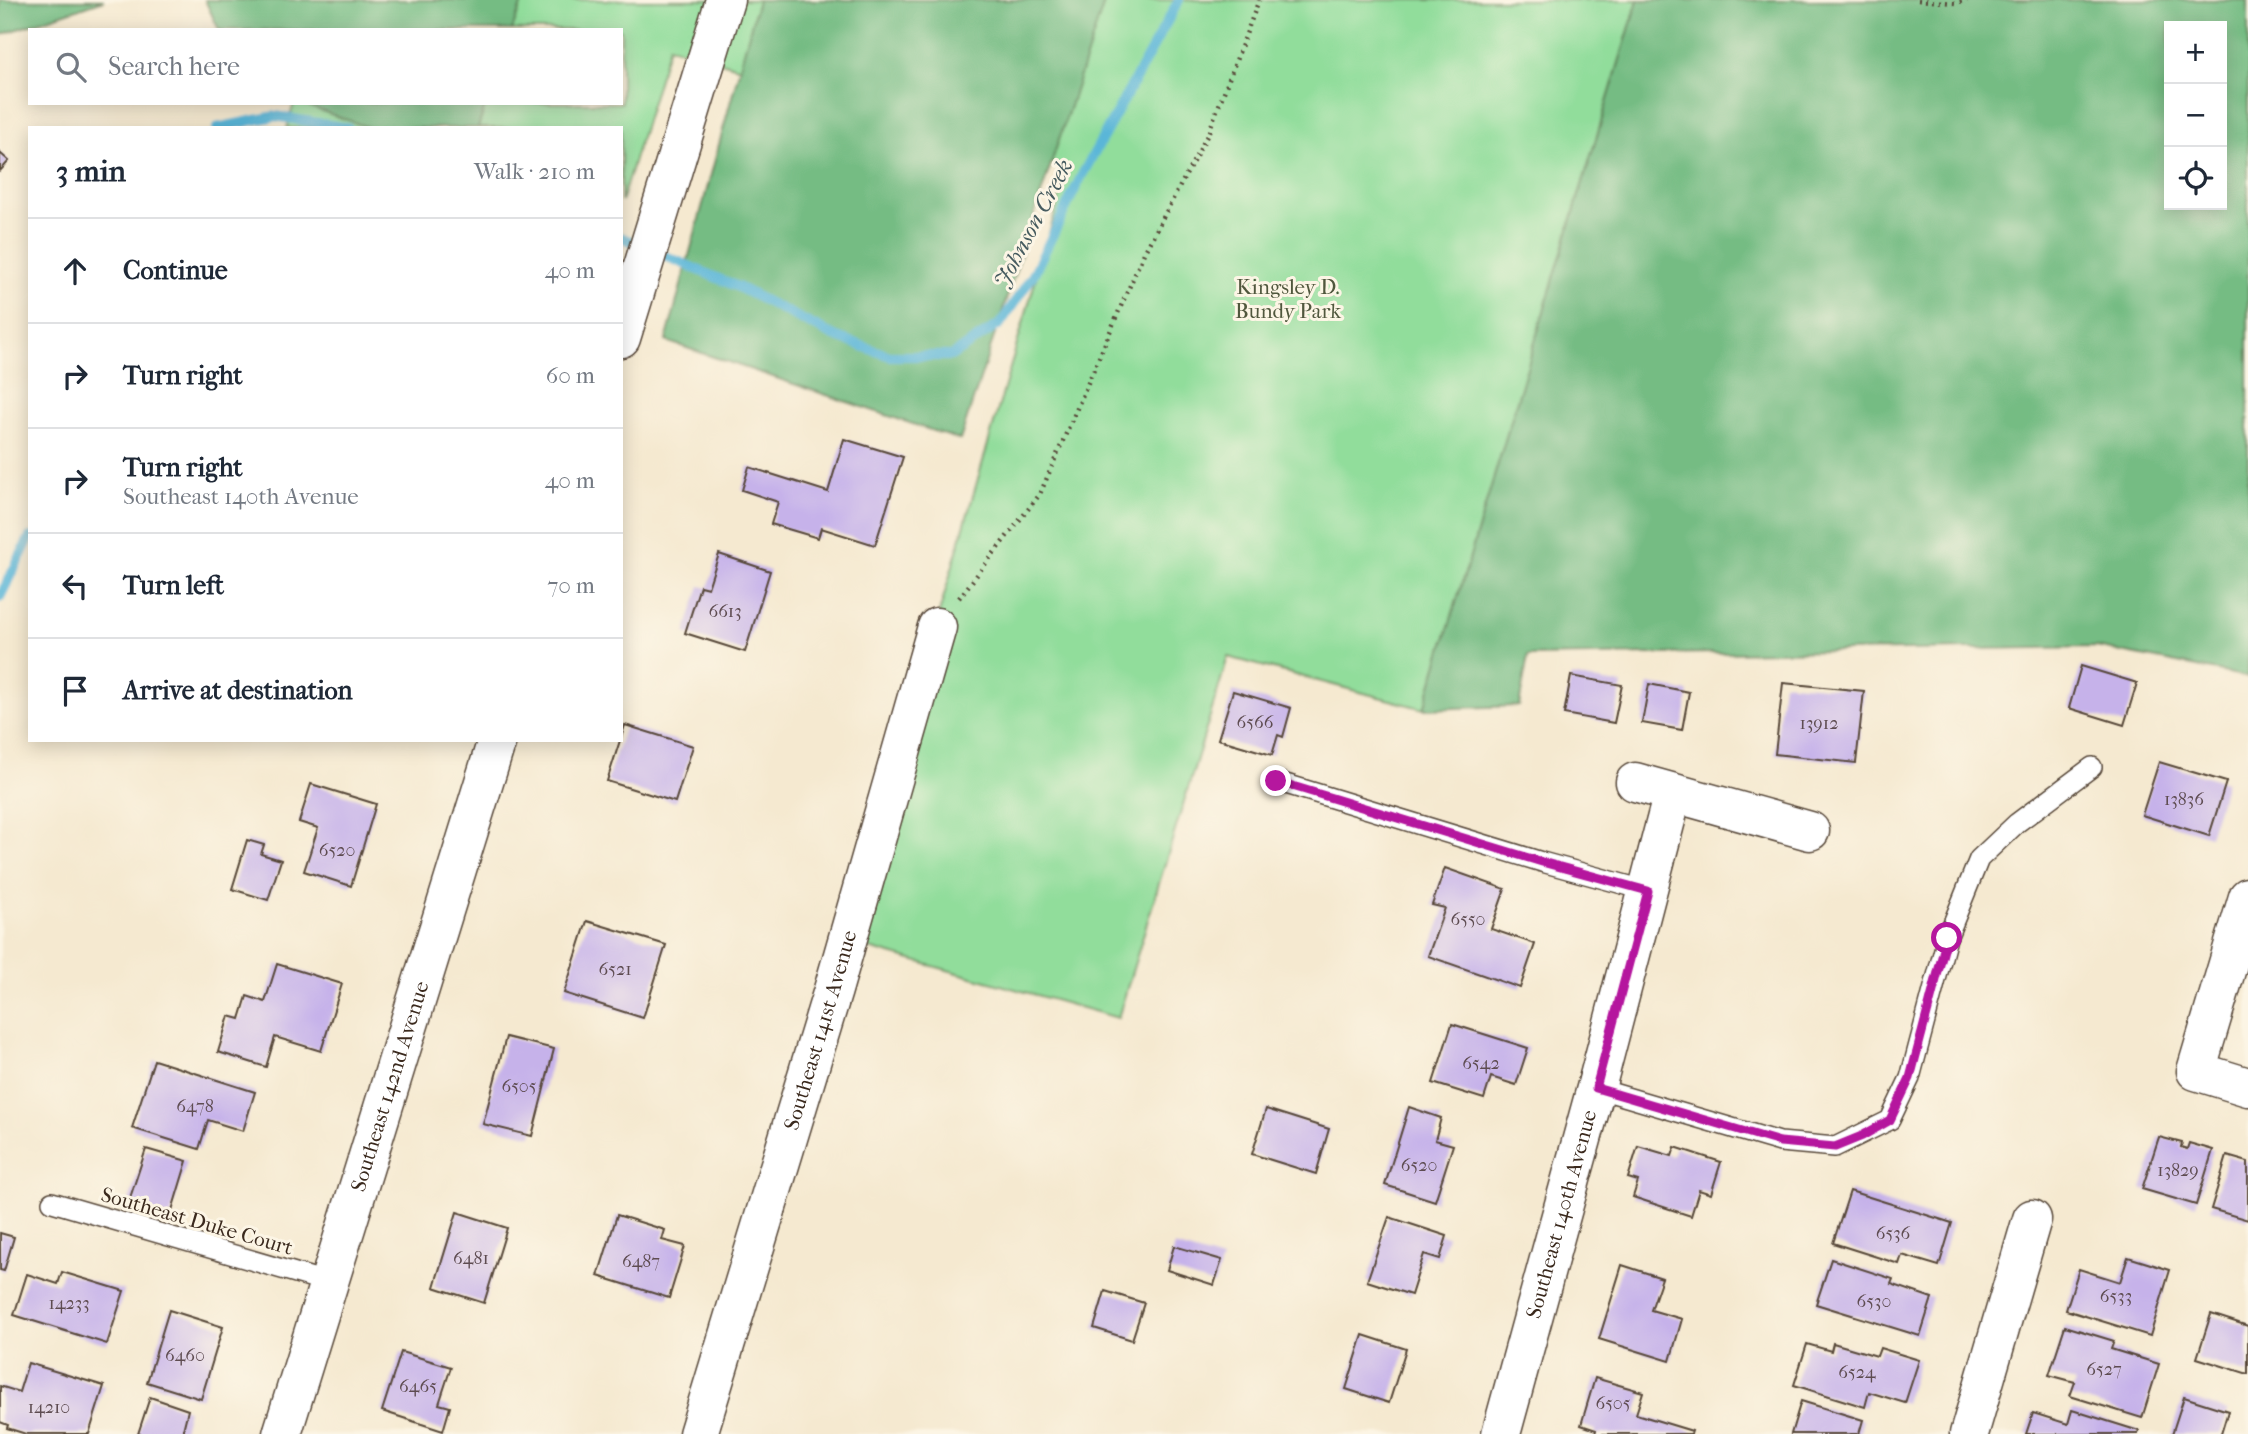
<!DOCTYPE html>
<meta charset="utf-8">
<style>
body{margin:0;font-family:"IM FELL French Canon",serif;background:#f6f6f7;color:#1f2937}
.controls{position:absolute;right:21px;top:21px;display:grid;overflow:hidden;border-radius:0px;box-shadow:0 4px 18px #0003}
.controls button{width:63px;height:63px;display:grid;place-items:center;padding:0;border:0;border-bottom:2px solid #e0e1e3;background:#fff;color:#1f2937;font:35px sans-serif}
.stop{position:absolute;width:21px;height:21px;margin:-16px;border:5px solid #b5179e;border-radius:50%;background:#fff}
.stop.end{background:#b5179e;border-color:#fff;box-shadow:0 2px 7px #0008}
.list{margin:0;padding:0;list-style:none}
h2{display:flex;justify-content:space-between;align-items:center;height:91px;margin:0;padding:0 28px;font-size:30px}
h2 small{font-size:23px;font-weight:400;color:#747a83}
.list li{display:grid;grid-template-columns:46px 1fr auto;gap:21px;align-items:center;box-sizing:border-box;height:105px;padding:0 28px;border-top:2px solid #e0e1e3}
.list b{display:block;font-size:26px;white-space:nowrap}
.list p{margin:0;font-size:23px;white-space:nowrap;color:#747a83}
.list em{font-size:23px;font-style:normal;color:#747a83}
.icon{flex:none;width:38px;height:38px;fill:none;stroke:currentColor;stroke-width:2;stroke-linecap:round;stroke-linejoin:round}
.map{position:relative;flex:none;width:2248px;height:1434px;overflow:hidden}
.search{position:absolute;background:#fff;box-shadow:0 4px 18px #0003;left:28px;top:28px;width:595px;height:77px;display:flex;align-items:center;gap:18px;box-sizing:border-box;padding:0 24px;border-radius:0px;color:#747a83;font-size:26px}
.panel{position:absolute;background:#fff;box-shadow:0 4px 18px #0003;left:28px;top:126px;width:595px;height:616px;border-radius:0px}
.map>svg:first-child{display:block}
.green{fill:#91dd9b;stroke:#66845c;stroke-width:2}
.forest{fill:#74bc83;stroke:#587350;stroke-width:2;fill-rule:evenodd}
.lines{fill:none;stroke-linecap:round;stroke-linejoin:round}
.stream{stroke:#5ab6d8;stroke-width:10}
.building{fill:#c6b2ea}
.lane-casing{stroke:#574739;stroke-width:22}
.street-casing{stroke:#574739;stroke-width:41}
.path{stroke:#574739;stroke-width:4.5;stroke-dasharray:2 5;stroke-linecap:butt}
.lane{stroke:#fff;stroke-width:19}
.street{stroke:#fff;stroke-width:38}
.route{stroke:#b5179e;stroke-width:9}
.labels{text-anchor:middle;stroke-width:6;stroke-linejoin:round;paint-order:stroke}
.number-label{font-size:18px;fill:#5e4c51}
.park-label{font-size:21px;fill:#50573d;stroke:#fcf5e5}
.street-label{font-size:21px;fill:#3b2a1e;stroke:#fcf5e5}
.water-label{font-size:23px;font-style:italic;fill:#465b5f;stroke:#fcf5e5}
</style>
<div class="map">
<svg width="2248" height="1434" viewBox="0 0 2248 1434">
<rect width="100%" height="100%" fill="#fcf5e5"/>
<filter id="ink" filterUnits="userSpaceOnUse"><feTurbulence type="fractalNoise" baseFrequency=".0143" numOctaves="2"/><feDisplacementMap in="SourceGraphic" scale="14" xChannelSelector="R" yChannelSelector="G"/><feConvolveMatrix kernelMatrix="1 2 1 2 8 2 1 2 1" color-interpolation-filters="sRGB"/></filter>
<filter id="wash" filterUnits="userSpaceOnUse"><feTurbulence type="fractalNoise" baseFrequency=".00686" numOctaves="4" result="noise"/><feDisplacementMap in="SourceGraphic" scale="28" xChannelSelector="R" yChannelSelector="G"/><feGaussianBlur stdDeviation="1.57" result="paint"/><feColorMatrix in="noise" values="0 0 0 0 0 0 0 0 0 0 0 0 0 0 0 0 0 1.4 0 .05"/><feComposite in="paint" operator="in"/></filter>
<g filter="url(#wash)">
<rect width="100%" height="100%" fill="#f5e9d0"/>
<polygon class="green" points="324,0 1638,0 1424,709 1228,657 1118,1018 844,941 1068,168 669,46 621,202 621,128 287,128 294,103 621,103 621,30 315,30"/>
<g class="forest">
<polygon points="0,0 104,0 0,35"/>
<polygon points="205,0 523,0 512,30 219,30"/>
<polygon points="758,0 1105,0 960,440 666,341"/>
<path d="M1638,0H2248V677L2096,647L1528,656L1519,706L1424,709ZM2169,26H2222V205H2169Z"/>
<polygon points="299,103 486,103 478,128 370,128"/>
</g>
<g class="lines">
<g class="stream">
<polyline points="217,128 275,116 348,128"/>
<polyline points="621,237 738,287 834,336 890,356 951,356 1000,324 1033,275 1082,175 1179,0"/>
<polyline points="0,597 30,537"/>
</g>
</g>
<g id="blocks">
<g class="building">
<polygon points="0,153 9,161 0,171"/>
<polygon points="844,439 903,457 875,545 821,528 818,538 771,524 778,502 742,490 749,467 828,492"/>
<polygon points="719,554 770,571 745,652 685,633 700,586 708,588"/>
<polygon points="2081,666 2137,683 2124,725 2069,708"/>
<polygon points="1571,676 1622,685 1614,723 1564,714"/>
<polygon points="1783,683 1864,691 1856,763 1775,754"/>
<polygon points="1649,684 1689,692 1682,730 1642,723"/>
<polygon points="1233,691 1291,708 1283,737 1278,735 1272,755 1218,739"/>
<polygon points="625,725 693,746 675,802 607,781"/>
<polygon points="2159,762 2226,782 2209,836 2142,815"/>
<polygon points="311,784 376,804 351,886 304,871 318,828 299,822"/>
<polygon points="247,840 264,845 261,854 281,860 268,900 232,889"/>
<polygon points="1445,868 1505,889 1491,929 1535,944 1520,988 1428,956 1445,908 1432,905"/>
<polygon points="587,921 666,945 643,1018 564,993"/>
<polygon points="277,964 342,984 321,1051 275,1037 266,1067 218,1052 229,1016 240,1019 247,996 265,1002"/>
<polygon points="1452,1024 1528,1048 1516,1085 1491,1077 1484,1099 1433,1083"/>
<polygon points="506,1037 554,1049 532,1136 483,1124"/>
<polygon points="154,1060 255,1092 243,1131 208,1120 199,1149 132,1128"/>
<polygon points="1409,1107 1441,1118 1435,1140 1453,1145 1435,1201 1385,1185"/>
<polygon points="1266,1109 1329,1129 1316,1174 1252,1154"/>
<polygon points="2159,1137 2182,1143 2181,1147 2187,1149 2189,1143 2213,1150 2196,1205 2142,1189"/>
<polygon points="1638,1146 1672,1156 1675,1147 1721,1162 1711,1194 1699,1190 1691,1216 1633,1197 1638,1181 1628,1178"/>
<polygon points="146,1149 187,1161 170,1217 128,1204"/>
<polygon points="2227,1156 2248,1162 2248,1220 2211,1209"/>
<polygon points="1850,1191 1952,1223 1939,1266 1902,1255 1899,1264 1833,1243"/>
<polygon points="457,1212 507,1228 484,1303 434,1287"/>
<polygon points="617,1215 665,1230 662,1240 685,1246 669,1298 598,1276"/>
<polygon points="1389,1217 1447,1236 1440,1259 1424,1254 1411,1295 1367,1281"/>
<polygon points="0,1233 14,1237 4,1271 0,1270"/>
<polygon points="1174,1246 1222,1260 1214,1285 1167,1270"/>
<polygon points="2128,1257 2170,1270 2150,1336 2066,1310 2079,1269 2120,1282"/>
<polygon points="1831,1259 1893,1279 1891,1284 1932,1298 1920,1336 1816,1304"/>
<polygon points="1622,1265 1662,1278 1651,1310 1682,1319 1670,1361 1599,1339"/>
<polygon points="62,1272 124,1291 107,1344 14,1315 27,1274 58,1284"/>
<polygon points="1105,1291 1144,1303 1132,1340 1094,1328"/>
<polygon points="169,1310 223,1327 201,1399 147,1382"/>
<polygon points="2211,1314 2248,1326 2248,1374 2197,1358"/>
<polygon points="2065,1326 2114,1341 2111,1349 2159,1364 2142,1418 2070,1396 2075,1382 2049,1375"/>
<polygon points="1363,1335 1406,1349 1389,1403 1346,1389"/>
<polygon points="1833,1343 1877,1356 1880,1348 1919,1360 1905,1403 1869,1392 1865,1407 1794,1385 1807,1344 1831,1351"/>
<polygon points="401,1352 451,1367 439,1404 450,1407 443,1431 382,1411"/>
<polygon points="28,1363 104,1386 89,1434 26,1434 7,1428 8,1425 0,1422 0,1386 19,1392"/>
<polygon points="1595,1378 1643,1392 1636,1414 1692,1431 1691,1434 1595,1434 1596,1430 1581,1425"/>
<polygon points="150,1397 188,1410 182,1434 138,1434"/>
<polygon points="2184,1397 2228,1411 2221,1434 2172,1434"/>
<polygon points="1801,1401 1863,1420 1859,1434 1791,1434"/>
<polygon points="2072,1410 2139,1431 2138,1434 2026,1434 2033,1413 2068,1424"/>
</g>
</g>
</g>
<g filter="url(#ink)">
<use href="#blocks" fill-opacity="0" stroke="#574739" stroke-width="2"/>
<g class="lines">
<defs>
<g id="lane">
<polyline points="1276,781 1542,862 1648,891"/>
<polyline points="1596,1088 1780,1142 1835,1147 1890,1120 1910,1078 1947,938 1979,859 2017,823 2092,767"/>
<polyline points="52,1202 330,1283"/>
</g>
<g id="street">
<polyline points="621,338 725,0"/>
<polyline points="1635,782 1810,831"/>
<polyline points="2248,897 2196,1071 2248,1087"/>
<path id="s1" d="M282,1434L497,740"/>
<path id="s2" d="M698,1434L833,990L937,627"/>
<path id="s3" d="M1501,1434L1596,1088L1673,793"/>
<polyline points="1969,1434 2032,1219"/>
</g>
</defs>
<use href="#lane" class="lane-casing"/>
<use href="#street" class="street-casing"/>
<g class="path">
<polyline points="1918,0 1955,3 1967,0"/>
<polyline points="959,598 1040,494 1144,253 1208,134 1259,0"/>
</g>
<use href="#lane" class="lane"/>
<use href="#street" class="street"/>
</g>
</g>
<g class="lines" filter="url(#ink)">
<polyline class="route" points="1276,781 1542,862 1648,891 1596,1088 1780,1142 1835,1147 1862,1136 1890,1120 1910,1078 1947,938"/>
</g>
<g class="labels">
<g class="number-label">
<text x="725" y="617">6613</text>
<text x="1255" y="728">6566</text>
<text x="1819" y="729">13912</text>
<text x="2184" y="805">13836</text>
<text x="337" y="856">6520</text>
<text x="1468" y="925">6550</text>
<text x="615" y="975">6521</text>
<text x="1481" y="1069">6542</text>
<text x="519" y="1092">6505</text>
<text x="195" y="1112">6478</text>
<text x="1419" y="1171">6520</text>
<text x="2178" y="1176">13829</text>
<text x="1893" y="1239">6536</text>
<text x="471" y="1264">6481</text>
<text x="641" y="1267">6487</text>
<text x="2116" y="1302">6533</text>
<text x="1874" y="1307">6530</text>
<text x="69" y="1309">14233</text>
<text x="185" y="1361">6460</text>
<text x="2104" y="1375">6527</text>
<text x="1857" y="1378">6524</text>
<text x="418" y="1392">6465</text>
<text x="1613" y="1409">6505</text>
<text x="49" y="1413">14210</text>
</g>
<g class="park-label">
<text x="1288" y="294">Kingsley D.<tspan x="1288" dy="24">Bundy Park</tspan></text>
</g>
<g class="street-label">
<text dy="7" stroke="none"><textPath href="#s2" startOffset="422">Southeast 141st Avenue</textPath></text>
<text dy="7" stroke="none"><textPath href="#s1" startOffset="364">Southeast 142nd Avenue</textPath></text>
<text dy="7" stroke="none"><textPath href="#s3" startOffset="228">Southeast 140th Avenue</textPath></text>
<text transform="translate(197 1221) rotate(16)" y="7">Southeast Duke Court</text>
</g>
<g class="water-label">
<text transform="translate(1033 223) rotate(-62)" y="8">Johnson Creek</text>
</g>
</g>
</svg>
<div class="controls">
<button>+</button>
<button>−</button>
<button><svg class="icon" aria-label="locate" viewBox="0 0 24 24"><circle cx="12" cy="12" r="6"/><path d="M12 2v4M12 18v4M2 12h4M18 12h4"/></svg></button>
</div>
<div class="stop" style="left:1947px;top:938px"></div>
<div class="stop end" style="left:1276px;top:781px"></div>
<div class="search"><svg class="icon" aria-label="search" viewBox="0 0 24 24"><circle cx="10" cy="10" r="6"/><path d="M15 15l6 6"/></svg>Search here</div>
<section class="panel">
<h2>3 min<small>Walk · 210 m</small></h2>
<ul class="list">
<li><svg class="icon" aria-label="ahead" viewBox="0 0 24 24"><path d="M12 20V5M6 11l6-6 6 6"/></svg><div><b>Continue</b></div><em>40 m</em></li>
<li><svg class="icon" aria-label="right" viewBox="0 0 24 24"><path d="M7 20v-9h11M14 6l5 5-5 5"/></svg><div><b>Turn right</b></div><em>60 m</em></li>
<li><svg class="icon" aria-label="right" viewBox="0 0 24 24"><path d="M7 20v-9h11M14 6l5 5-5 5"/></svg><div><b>Turn right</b><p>Southeast 140th Avenue</p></div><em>40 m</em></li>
<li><svg class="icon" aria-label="left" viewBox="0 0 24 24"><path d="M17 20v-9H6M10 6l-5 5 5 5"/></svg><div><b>Turn left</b></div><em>70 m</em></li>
<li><svg class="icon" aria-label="arrive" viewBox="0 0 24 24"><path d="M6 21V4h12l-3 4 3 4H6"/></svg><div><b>Arrive at destination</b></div></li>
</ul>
</section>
</div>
